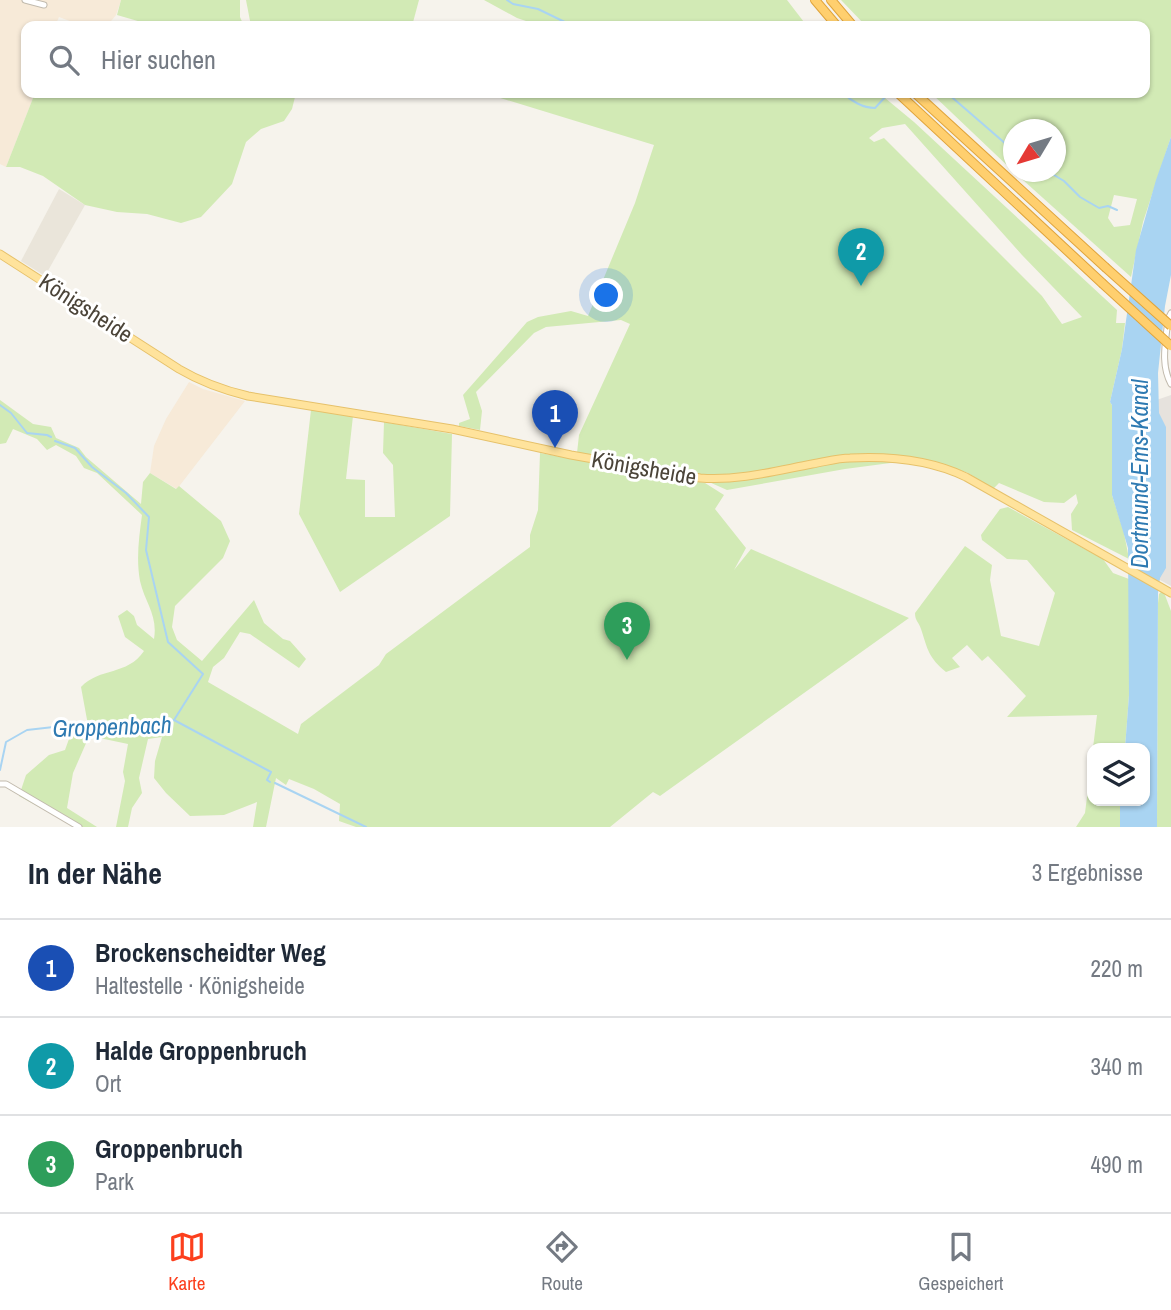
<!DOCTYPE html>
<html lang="de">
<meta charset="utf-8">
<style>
body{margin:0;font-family:"Archivo Narrow",sans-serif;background:#f6f6f7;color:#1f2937}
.controls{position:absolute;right:21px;bottom:21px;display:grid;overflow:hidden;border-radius:14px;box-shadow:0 2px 5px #0004}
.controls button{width:63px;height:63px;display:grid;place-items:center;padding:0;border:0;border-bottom:2px solid #e0e1e3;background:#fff;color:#1f2937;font:35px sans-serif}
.compass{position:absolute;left:1003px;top:119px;width:63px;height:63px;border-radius:50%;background:#fff;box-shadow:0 2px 5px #0004;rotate:232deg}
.you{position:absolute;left:607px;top:296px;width:24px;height:24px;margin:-18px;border:5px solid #fff;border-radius:50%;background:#1a73e8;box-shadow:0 0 0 10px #1a73e833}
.badge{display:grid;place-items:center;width:46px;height:46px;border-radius:50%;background:#fc3f1d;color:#fff;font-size:23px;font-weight:700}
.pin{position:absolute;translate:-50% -58px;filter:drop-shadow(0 2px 4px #0008)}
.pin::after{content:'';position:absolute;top:37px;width:24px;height:21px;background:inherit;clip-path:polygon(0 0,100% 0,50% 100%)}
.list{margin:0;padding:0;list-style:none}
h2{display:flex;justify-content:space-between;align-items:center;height:91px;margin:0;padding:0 28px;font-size:30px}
h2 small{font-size:23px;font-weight:400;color:#747a83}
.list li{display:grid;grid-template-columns:46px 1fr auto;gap:21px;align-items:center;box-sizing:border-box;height:98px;padding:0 28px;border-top:2px solid #e0e1e3}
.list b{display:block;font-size:26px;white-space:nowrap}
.list p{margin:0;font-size:23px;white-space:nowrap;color:#747a83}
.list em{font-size:23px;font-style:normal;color:#747a83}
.icon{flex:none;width:38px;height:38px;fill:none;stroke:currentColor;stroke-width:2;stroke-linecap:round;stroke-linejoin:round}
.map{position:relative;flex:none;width:1171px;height:827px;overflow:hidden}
.search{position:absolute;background:#fff;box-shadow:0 2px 5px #0004;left:21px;right:21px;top:21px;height:77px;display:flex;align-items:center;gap:18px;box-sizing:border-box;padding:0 24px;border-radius:14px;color:#747a83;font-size:26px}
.sheet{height:385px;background:#fff}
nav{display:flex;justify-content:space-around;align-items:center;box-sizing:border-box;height:98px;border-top:2px solid #e0e1e3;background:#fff;font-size:19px;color:#747a83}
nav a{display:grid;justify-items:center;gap:4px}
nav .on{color:#fc3f1d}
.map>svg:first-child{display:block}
.residential{fill:#eae5da}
.commercial{fill:#f7ead8}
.industrial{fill:#e6e2dd}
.green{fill:#d2eab5;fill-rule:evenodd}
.water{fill:#a9d4f2}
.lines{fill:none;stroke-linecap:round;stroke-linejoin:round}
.stream{stroke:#a9d4f2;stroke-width:2}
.minor-casing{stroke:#c2bbae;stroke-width:7}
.major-casing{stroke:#e6c16a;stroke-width:9}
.highway-casing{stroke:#e0a43c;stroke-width:10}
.minor{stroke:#fff;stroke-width:5}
.major{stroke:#ffe39c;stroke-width:7}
.highway{stroke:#ffcf6e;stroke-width:8}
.highway-bridge-casing{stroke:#e0a43c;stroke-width:10;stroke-linecap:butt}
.highway-bridge{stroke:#ffcf6e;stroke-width:8}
.labels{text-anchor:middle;stroke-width:6;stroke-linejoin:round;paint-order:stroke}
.street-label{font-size:23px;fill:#4b4439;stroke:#fff}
.water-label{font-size:24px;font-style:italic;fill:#2e7ab2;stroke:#fff}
</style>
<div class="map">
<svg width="1171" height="827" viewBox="0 0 1171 827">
<rect width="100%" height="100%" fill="#f6f3ec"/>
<polygon class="residential" points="59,189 85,205 45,276 21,261"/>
<g class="commercial">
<polygon points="0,0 121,0 116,15 107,26 83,26 59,17 55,26 26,26 26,93 35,93 6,167 0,164"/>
<polygon points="189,382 203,389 245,401 177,489 150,473 154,446 166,419"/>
</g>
<polygon class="industrial" points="1171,395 1171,586 1149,574 1142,405"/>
<g class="green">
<polygon points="121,0 240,0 240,17 244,26 155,26 117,15"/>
<polygon points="246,0 419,0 412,26 251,26"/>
<polygon points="484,0 787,0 807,26 541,26 517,18"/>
<path d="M841,0H1171V137L1143,222L1131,277L1014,172H1056V130H1014L1013,171L931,93H1145V26H866ZM1114,195L1137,199L1130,225L1114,227L1108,218Z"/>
<polygon points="35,93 296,93 292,109 284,121 261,129 246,142 232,184 201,217 181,223 147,214 117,212 85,205 43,176 20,167 6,167"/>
<path d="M484,93H879L914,122L1117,310L1116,323H1125L1122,349L1110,402L1112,405V495L1124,533L1129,559L1072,530L1071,514L1078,503L1076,494L1064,503L1044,502L999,483L993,489L968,473L934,461L913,460L845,469L727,490L700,478L686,468L642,464L577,453L579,435L630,324L621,320L546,327L534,333L476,392L482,411L480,430L459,426V423L470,419L463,395L527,322L538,317L571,311L588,316L635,203L654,145ZM905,124L1022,255L1082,317L1062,324L1042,296L884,138L874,142L869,138L882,128Z"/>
<path d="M0,400L33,424L51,427L56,438L79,448L86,457L141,504L143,482L150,473L176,489L179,486L221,521L230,541L223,558L175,606L172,627L177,640L202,661L254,600L264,623L283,639L290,641L306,659L299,668L250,634L240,632L224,658L213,667L208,682L298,734L301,724L379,665L386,654L530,547V535L538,510L540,453L705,483L724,495L715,509L746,548L734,570L751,549L909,618L660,796L653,792L610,827H356L339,821L340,804L314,789L289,779L286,785L276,778L266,827H253L257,802L224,815L190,816L166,793L154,778L155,761L162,737L148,739L139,778L142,793L132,808L128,827H116L125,781L123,772L128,744L90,736L81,687C100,667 127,676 144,651L125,637L118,616L127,610L134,616L137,625L154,639C158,615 145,603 140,581C136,558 139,538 142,515L97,473L84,468L76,456L56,445L47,450L37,439L13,429L6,443L0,444Z"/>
<polygon points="311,410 353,416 346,479 365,480 365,517 395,517 393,465 383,453 384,422 452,434 450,516 340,592 299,514"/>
<path d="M1008,507L1103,559L1113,573L1129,579V695L1125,748H1093L1097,715L1007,717L1026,696L988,656L982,661L967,645L952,658L960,667L946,672C928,657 928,650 921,629C919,622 915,621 915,613L965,546L992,565L990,580L1001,636L1039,646L1055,593L1027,560L1007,559L982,540L981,535L1000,509Z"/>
<polygon points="1163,590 1171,611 1171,827 1157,827 1158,603 1159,594"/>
<polygon points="78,732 87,741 73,773 67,808 97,827 75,827 19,796 26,775 49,755 65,750 69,739"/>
<polygon points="1092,757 1092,801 1120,801 1120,827 1076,827 1085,813"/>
</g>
<polygon class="water" points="1171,137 1171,275 1165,306 1158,373 1159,413 1166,427 1166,568 1160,578 1158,593 1157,827 1120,827 1120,801 1145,801 1145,748 1125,748 1129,695 1128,548 1112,495 1112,405 1110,402 1122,349 1136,250 1156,180"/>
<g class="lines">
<g class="stream">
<polyline points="507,0 513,4 538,9 573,26"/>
<path d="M843,93C851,101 863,108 875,108L887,95"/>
<polyline points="947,93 1014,151"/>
<polyline points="1049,172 1064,181 1080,197 1099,208 1108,206 1117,210"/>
<polyline points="0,405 11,413 27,433 47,435 51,437"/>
<polyline points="55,441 75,448 92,467 126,493 149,517 146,550 168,642 203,674 174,720"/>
<polyline points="0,770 6,742 27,730 89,723 174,720 271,772 267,780 270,782"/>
<polyline points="275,783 366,827"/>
</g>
<defs>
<g id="minor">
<polyline points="25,0 44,5"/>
<path d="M1171,313L1168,319C1166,341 1160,364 1171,384"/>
<polyline points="0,784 6,784 79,827"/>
</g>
<path id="major" d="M0,254L179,369C201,382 223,390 248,396L452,429L571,455L700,478C738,481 775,471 812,464C825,462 837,458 850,458C888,456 931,460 966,477L1171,593"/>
<g id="highway">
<polyline points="815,0 837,26"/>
<polyline points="831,0 853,26"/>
<polyline points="898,93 1102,283"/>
<polyline points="915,93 1105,267"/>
</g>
</defs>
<use href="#minor" class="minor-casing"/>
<use href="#major" class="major-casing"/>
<use href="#highway" class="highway-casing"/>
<use href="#minor" class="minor"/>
<use href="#major" class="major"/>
<use href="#highway" class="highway"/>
<defs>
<g id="highway-bridge">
<polyline points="1105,267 1171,326"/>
<polyline points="1102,283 1171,346"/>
</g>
</defs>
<use href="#highway-bridge" class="highway-bridge-casing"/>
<use href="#highway-bridge" class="highway-bridge"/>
</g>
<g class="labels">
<g class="street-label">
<text transform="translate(86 308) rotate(33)" y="8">Königsheide</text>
<text transform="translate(644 468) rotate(10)" y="8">Königsheide</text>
</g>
<g class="water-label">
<text transform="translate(1140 474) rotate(-90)" y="8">Dortmund-Ems-Kanal</text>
<text transform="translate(112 727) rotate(-2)" y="8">Groppenbach</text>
</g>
</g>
</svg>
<div class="controls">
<button><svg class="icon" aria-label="layers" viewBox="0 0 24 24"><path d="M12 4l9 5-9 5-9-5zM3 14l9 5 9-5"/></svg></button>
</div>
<svg class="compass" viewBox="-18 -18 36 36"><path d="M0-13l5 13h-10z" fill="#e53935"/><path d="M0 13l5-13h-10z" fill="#747a83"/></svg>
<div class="you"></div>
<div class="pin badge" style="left:555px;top:448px;background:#1a4fb4">1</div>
<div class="pin badge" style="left:861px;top:286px;background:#0f9aa8">2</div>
<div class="pin badge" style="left:627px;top:660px;background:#2e9e5b">3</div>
<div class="search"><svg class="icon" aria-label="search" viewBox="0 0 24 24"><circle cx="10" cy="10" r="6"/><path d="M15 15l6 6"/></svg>Hier suchen</div>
</div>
<section class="sheet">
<h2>In der Nähe<small>3 Ergebnisse</small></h2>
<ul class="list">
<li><span class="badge" style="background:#1a4fb4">1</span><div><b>Brockenscheidter Weg</b><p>Haltestelle · Königsheide</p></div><em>220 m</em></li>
<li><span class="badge" style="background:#0f9aa8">2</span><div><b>Halde Groppenbruch</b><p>Ort</p></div><em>340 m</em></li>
<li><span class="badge" style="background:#2e9e5b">3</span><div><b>Groppenbruch</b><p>Park</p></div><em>490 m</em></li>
</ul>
</section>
<nav>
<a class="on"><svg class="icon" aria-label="map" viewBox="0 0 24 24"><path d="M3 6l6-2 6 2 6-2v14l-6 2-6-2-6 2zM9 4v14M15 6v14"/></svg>Karte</a>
<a><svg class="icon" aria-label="directions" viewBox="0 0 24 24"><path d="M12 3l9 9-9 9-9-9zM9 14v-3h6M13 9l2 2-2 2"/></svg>Route</a>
<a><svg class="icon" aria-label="saved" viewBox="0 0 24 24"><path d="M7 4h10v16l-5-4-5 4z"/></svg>Gespeichert</a>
</nav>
